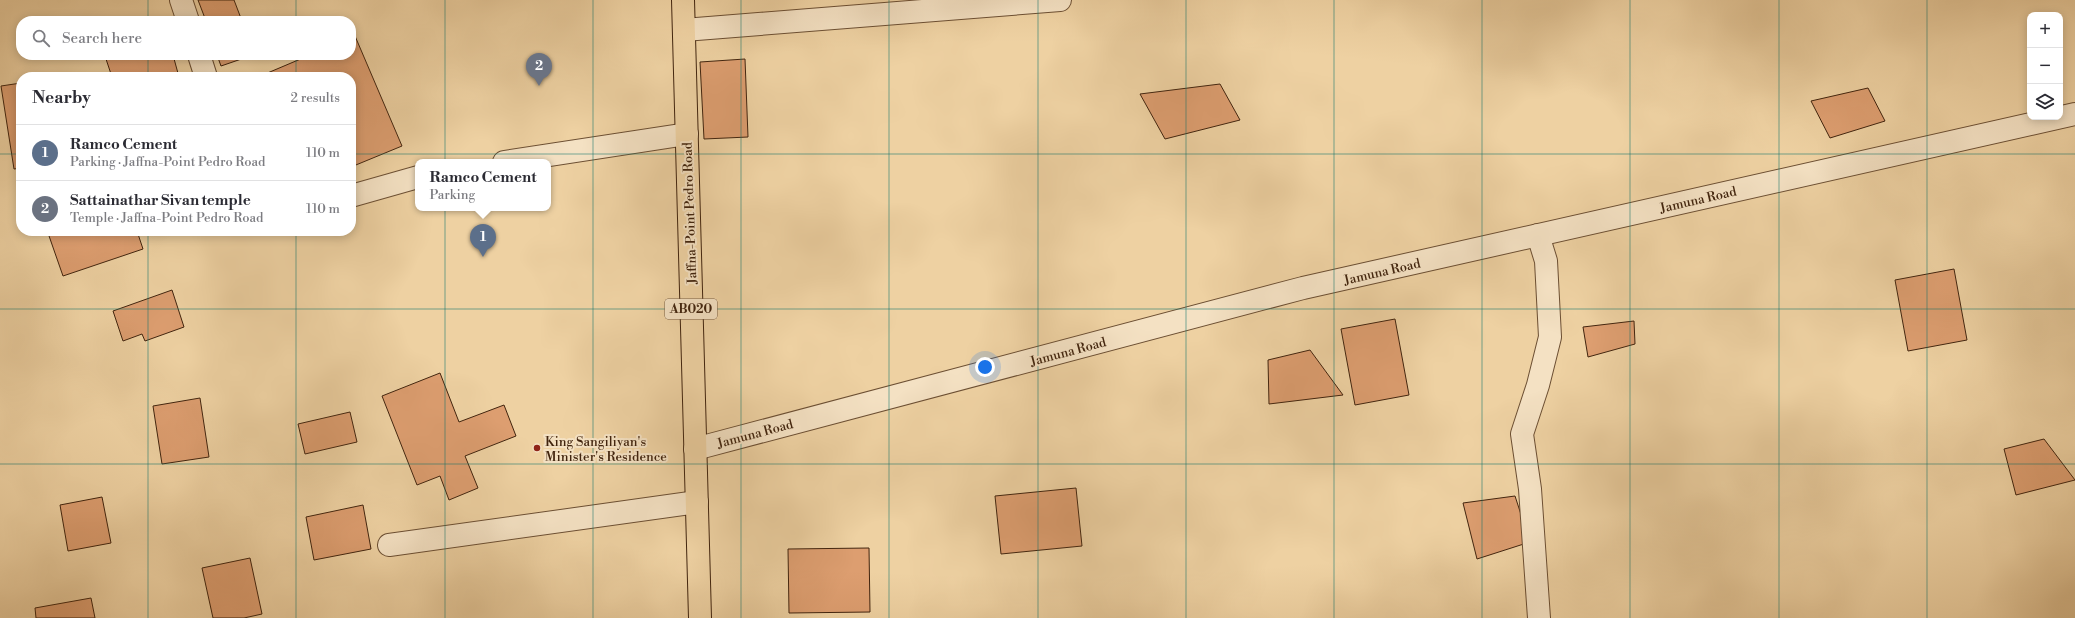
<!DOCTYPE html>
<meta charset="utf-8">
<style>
body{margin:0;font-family:"Libre Bodoni",serif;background:#f2f2f3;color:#2b2b33}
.controls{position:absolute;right:12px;top:12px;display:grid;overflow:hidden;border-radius:8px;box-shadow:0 2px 10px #0003}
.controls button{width:36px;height:36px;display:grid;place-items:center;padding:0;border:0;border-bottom:1px solid #e1e1e2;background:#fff;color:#2b2b33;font:20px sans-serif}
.you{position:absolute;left:985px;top:367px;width:14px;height:14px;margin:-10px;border:3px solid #fff;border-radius:50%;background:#1a73e8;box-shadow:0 0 0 6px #1a73e833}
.badge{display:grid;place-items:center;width:26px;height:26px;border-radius:50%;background:#db2777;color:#fff;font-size:13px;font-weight:700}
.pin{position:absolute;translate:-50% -33px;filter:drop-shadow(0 1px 2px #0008)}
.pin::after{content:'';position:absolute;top:21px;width:14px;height:12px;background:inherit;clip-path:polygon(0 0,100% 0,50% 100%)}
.popup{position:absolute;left:415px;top:159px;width:136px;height:52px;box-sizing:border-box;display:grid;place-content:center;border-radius:8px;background:#fff;filter:drop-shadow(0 1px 3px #0005);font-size:13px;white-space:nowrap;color:#7c7c81}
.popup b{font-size:15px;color:#2b2b33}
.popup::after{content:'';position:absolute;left:50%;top:100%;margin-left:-8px;border:8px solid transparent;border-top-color:#fff}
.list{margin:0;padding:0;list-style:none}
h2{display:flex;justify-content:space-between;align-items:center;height:52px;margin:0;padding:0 16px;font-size:17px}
h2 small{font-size:13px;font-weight:400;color:#7c7c81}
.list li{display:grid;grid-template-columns:26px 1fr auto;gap:12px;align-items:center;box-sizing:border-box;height:56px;padding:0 16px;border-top:1px solid #e1e1e2}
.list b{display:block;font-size:15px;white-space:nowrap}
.list p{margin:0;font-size:13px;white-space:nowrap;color:#7c7c81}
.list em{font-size:13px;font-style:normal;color:#7c7c81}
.icon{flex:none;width:22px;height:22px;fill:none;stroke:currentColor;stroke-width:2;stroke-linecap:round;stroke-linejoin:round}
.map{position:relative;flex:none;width:2075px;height:618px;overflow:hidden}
.search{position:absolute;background:#fff;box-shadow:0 2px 10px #0003;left:16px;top:16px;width:340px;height:44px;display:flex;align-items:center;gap:10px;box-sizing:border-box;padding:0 14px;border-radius:16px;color:#7c7c81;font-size:15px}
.panel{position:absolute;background:#fff;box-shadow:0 2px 10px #0003;left:16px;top:72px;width:340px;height:164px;border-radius:16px}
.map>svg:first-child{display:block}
.building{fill:#dd9e70;stroke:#41240e}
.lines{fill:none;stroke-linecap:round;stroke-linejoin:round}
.minor-casing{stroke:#6c4f33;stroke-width:24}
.major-casing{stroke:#41240e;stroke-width:24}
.minor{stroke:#f4e1c3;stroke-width:22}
.major{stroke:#eed1a2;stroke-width:22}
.grid{fill:none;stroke:#0f766e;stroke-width:1;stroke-opacity:0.55}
.poi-dot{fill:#8f2418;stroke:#f4e1c3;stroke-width:1.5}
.labels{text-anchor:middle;stroke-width:4;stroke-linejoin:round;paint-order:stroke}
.shield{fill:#f4e1c3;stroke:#775d44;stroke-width:1}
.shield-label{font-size:12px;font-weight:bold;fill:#41240e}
.street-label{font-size:13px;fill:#41240e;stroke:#f4e1c3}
.poi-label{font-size:13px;fill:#41240e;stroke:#f4e1c3;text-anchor:start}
</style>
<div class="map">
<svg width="2075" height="618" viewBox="0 0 2075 618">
<rect width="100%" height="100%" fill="#eed1a2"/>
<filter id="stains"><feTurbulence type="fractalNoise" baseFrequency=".005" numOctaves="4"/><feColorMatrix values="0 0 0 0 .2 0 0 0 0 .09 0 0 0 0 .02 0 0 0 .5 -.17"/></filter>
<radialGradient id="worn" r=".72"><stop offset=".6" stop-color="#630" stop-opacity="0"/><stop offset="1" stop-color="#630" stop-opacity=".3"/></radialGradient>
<g class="building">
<polygon points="198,0 234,0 242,21 206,21"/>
<polygon points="355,36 402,146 351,167 351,77 258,77 310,55 351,55 351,37"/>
<polygon points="110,55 173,55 179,77 112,77 105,56"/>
<polygon points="217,55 253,55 221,66"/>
<polygon points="745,59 748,137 704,139 700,62"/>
<polygon points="21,83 21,168 14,169 1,86"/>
<polygon points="1220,84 1240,120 1165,139 1140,94"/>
<polygon points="1868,88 1885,121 1830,138 1811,101"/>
<polygon points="53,231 137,231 143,249 63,276 48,233"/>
<polygon points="1954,269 1967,340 1908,351 1895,280"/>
<polygon points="172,290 184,327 145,341 142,334 123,341 113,311"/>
<polygon points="1395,319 1409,395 1355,405 1341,329"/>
<polygon points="1634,321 1635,344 1588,357 1583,327"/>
<polygon points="1310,350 1343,395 1269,404 1268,360"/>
<polygon points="440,373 459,422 504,405 516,436 465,456 478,488 449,500 440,476 417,485 382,396"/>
<polygon points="200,398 209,457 162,464 153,406"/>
<polygon points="350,412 357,442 305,454 298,424"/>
<polygon points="2044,439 2075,480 2016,495 2004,449"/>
<polygon points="1076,488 1082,546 1001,554 995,496"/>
<polygon points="1515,496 1530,542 1477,559 1463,503"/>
<polygon points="102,497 111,543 68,551 60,505"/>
<polygon points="363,505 371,549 314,560 306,517"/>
<polygon points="869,548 870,612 789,613 788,549"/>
<polygon points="250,558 262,614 244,618 213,618 202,568"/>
<polygon points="91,598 95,618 36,618 35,608"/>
</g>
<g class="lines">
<defs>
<g id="minor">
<polyline points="181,0 188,21"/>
<polyline points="684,30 1060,0"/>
<polyline points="199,55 206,77"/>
<polyline points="504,162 687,134"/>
<polyline points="351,196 418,177"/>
<polyline points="1538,235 1546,261 1550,337 1538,385 1522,434 1530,489 1539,618"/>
<polyline points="695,449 1303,288 2075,114"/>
<polyline points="389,545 697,502"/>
</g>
<polyline id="major" points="683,0 700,618"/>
</defs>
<use href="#minor" class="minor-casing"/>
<use href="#major" class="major-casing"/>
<use href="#minor" class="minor"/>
<use href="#major" class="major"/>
</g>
<path class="grid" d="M148,0V21M296,0V21M445,0V618M593,0V618M741,0V618M889,0V618M1038,0V618M1186,0V618M1334,0V618M1482,0V618M1630,0V618M1779,0V618M1927,0V618M148,55V77M296,55V77M0,154H21M351,154H2075M148,231V618M296,231V618M0,309H2075M0,464H2075"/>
<circle class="poi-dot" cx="537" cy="448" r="4"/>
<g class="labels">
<rect class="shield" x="665" y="299" width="52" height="20" rx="3"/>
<g class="shield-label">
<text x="691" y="313">AB020</text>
</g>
<g class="street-label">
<text transform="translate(1698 199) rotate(-13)" y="5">Jamuna Road</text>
<text transform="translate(689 213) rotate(-92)" y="5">Jaffna-Point Pedro Road</text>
<text transform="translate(1382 271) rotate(-13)" y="5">Jamuna Road</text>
<text transform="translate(1068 351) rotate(-15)" y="5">Jamuna Road</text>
<text transform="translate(755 433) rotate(-15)" y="5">Jamuna Road</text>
</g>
<g class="poi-label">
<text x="545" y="446">King Sangiliyan's<tspan x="545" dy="15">Minister's Residence</tspan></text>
</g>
</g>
<rect width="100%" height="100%" filter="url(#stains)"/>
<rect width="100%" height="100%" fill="url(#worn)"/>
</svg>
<div class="controls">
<button>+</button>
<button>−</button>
<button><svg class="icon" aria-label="layers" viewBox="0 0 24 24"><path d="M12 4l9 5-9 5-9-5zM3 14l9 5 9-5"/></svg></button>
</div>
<div class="you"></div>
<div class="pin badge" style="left:483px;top:257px;background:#5c6f8a">1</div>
<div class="popup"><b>Ramco Cement</b>Parking</div>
<div class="pin badge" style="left:539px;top:86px;background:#6b7280">2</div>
<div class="search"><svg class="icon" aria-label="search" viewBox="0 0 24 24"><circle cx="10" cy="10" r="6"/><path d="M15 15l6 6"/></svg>Search here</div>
<section class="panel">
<h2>Nearby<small>2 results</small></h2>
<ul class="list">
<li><span class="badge" style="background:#5c6f8a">1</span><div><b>Ramco Cement</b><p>Parking · Jaffna-Point Pedro Road</p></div><em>110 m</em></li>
<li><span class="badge" style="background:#6b7280">2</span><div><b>Sattainathar Sivan temple</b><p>Temple · Jaffna-Point Pedro Road</p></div><em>110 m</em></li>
</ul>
</section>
</div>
